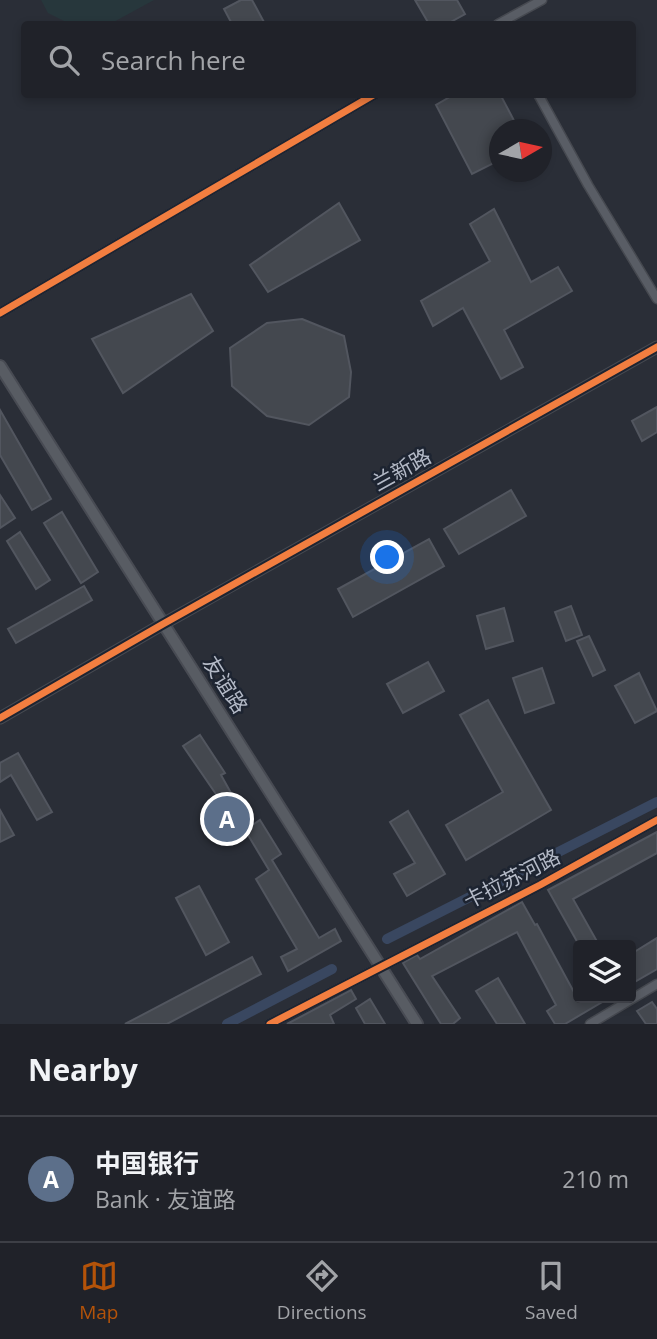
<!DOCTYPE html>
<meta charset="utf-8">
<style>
body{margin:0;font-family:"Open Sans","Noto Sans SC",sans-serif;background:#282a31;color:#f1f3f6}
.controls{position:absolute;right:21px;bottom:21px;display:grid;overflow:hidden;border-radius:7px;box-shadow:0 4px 10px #0003}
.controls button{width:63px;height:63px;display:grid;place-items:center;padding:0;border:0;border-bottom:2px solid #3d3f46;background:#202229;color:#f1f3f6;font:35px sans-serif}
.compass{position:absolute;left:489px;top:119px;width:63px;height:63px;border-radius:50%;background:#202229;box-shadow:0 4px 10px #0003;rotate:81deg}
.you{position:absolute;left:388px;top:558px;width:24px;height:24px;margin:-18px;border:5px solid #fff;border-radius:50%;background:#1a73e8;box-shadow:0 0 0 10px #1a73e833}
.badge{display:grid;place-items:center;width:46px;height:46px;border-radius:50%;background:#b45309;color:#fff;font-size:23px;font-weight:700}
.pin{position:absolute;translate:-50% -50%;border:4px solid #fff;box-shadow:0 2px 7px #0006}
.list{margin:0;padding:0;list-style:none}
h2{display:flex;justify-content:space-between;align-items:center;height:91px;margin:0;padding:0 28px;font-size:30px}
h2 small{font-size:23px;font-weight:400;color:#a2a4a8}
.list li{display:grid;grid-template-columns:46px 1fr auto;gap:21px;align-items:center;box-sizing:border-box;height:126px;padding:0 28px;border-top:2px solid #3d3f46}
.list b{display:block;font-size:26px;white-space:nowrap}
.list p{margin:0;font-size:23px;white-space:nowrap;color:#a2a4a8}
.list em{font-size:23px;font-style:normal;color:#a2a4a8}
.icon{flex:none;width:38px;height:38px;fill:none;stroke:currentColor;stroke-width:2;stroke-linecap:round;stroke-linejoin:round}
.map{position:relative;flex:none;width:657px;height:1024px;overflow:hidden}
.search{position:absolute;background:#202229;box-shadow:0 4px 10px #0003;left:21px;right:21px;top:21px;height:77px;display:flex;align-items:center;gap:18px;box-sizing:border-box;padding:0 24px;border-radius:7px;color:#a2a4a8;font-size:26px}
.sheet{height:217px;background:#202229}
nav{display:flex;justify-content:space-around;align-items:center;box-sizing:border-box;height:98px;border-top:2px solid #3d3f46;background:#202229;font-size:19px;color:#a2a4a8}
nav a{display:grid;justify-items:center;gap:4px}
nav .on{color:#b45309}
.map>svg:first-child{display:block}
.green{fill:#27373c}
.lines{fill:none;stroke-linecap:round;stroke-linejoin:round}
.canal{stroke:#394760;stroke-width:10}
.building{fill:#44484f;stroke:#52565f;stroke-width:2}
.minor-casing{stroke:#464950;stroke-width:11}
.tertiary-casing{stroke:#464950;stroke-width:13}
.secondary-casing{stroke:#484b53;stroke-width:14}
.minor{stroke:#595d65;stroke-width:8}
.tertiary{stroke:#595d65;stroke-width:10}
.secondary{stroke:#585c63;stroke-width:10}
.cycleway-casing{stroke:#1d2431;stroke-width:11}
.cycleway{stroke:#f27e40;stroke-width:7}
.labels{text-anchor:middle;stroke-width:5;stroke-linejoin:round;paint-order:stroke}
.street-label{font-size:21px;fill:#b4bac7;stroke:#1d2431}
</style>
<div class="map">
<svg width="657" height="1024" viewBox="0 0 657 1024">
<rect width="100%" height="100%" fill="#2a2e37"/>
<polygon class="green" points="41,0 154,0 110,24 70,24 48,13"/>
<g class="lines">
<g class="canal">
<polyline points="387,939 657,802"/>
<polyline points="227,1024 332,969"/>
</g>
</g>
<g class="building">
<polygon points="241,0 252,0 265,24 232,24 224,9"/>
<polygon points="415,0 457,0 465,14 447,24 429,24"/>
<polygon points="455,94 500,94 519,130 500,130 500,160 472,174 436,105"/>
<polygon points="339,203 360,240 268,292 250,265"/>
<polygon points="494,209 531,282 558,267 572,291 504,330 523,367 501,379 463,308 433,326 421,301 490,261 470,224"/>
<polygon points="191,294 213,331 123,393 92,339"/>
<polygon points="302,319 344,336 351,372 349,397 309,425 267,416 232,386 230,348 267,323"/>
<polygon points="657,407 657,432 642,441 632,421"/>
<polygon points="0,410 51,499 32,510 0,455"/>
<polygon points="511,490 526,516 459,554 444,529"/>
<polygon points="0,495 15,518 0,528"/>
<polygon points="62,512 98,572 81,583 44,523"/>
<polygon points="20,532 50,580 36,589 7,541"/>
<polygon points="429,539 444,566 353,617 338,589"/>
<polygon points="84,586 92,600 16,643 8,629"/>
<polygon points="571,606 582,635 566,641 555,612"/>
<polygon points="504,608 513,641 486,649 477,616"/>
<polygon points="589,636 605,670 593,676 577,641"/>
<polygon points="428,662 444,691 403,713 387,684"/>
<polygon points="542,668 554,703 525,713 513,678"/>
<polygon points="639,673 657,711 635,723 615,686"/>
<polygon points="488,700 551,810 466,860 446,825 503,792 460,715"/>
<polygon points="200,735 225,773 221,775 231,793 220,800 183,746"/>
<polygon points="18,753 52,812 37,820 11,775 0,782 0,763"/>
<polygon points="224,806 238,828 228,835 213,813"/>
<polygon points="0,810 14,835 0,842"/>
<polygon points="408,811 445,874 407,896 394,874 415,863 390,822"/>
<polygon points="260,820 281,854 272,860 319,938 335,929 341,941 288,971 281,957 297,949 256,879 269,870 245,830"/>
<polygon points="657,832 657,853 573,899 599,945 579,945 548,890"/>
<polygon points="199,886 229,942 206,955 176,898"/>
<polygon points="522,902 535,925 537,924 575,994 578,992 578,998 609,998 565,1024 555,1024 547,1011 556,1005 517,932 432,976 460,1018 453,1024 441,1024 403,963 417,955 420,959"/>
<polygon points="657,938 657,969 631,984 631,954"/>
<polygon points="252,957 261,974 167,1024 125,1024"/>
<polygon points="498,978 525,1024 497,1024 476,991"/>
<polygon points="351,990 356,999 330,1015 334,1024 287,1024"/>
<polygon points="370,999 385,1024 365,1024 356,1008"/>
<polygon points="652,1002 657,1009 657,1024 646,1024 637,1011"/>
</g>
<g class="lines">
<defs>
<g id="minor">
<polyline points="498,24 542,0"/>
<polyline points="538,94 588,185 657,299"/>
<polyline points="0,313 375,94"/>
<polyline points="270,1024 540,885 657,820"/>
<polyline points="590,1024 657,984"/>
</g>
<polyline id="tertiary" points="0,718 163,624 657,347"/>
<polyline id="secondary" points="0,366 417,1024"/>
</defs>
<use href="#minor" class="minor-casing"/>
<use href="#tertiary" class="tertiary-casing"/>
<use href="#secondary" class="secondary-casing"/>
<use href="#minor" class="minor"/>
<use href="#tertiary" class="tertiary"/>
<use href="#secondary" class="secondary"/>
<defs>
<g id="cycleway">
<polyline points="0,313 375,94"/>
<polyline points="0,718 163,624 657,347"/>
<polyline points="270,1024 540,885 657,820"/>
</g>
</defs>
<use href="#cycleway" class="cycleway-casing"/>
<use href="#cycleway" class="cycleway"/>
</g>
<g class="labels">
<g class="street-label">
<text transform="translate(402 470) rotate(-29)" y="7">兰新路</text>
<text transform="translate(225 685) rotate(58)" y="7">友谊路</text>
<text transform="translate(512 879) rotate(-27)" y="7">卡拉苏河路</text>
</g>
</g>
</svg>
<div class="controls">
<button><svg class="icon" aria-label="layers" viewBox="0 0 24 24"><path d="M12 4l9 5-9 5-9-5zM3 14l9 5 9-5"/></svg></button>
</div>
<svg class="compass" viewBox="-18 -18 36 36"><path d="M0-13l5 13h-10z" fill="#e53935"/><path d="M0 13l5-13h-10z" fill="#a2a4a8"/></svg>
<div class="you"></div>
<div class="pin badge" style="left:227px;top:819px;background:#5c6f8a">A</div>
<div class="search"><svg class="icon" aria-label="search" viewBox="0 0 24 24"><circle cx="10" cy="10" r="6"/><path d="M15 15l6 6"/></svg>Search here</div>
</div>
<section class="sheet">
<h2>Nearby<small></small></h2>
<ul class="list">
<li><span class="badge" style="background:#5c6f8a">A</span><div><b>中国银行</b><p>Bank · 友谊路</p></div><em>210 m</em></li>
</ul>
</section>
<nav>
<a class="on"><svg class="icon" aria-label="map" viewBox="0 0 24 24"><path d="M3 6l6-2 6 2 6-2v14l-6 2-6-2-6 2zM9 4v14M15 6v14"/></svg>Map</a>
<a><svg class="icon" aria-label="directions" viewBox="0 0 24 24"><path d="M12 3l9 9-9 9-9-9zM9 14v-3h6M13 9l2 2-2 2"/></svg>Directions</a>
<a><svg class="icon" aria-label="saved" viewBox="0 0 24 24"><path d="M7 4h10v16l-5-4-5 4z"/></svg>Saved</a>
</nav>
